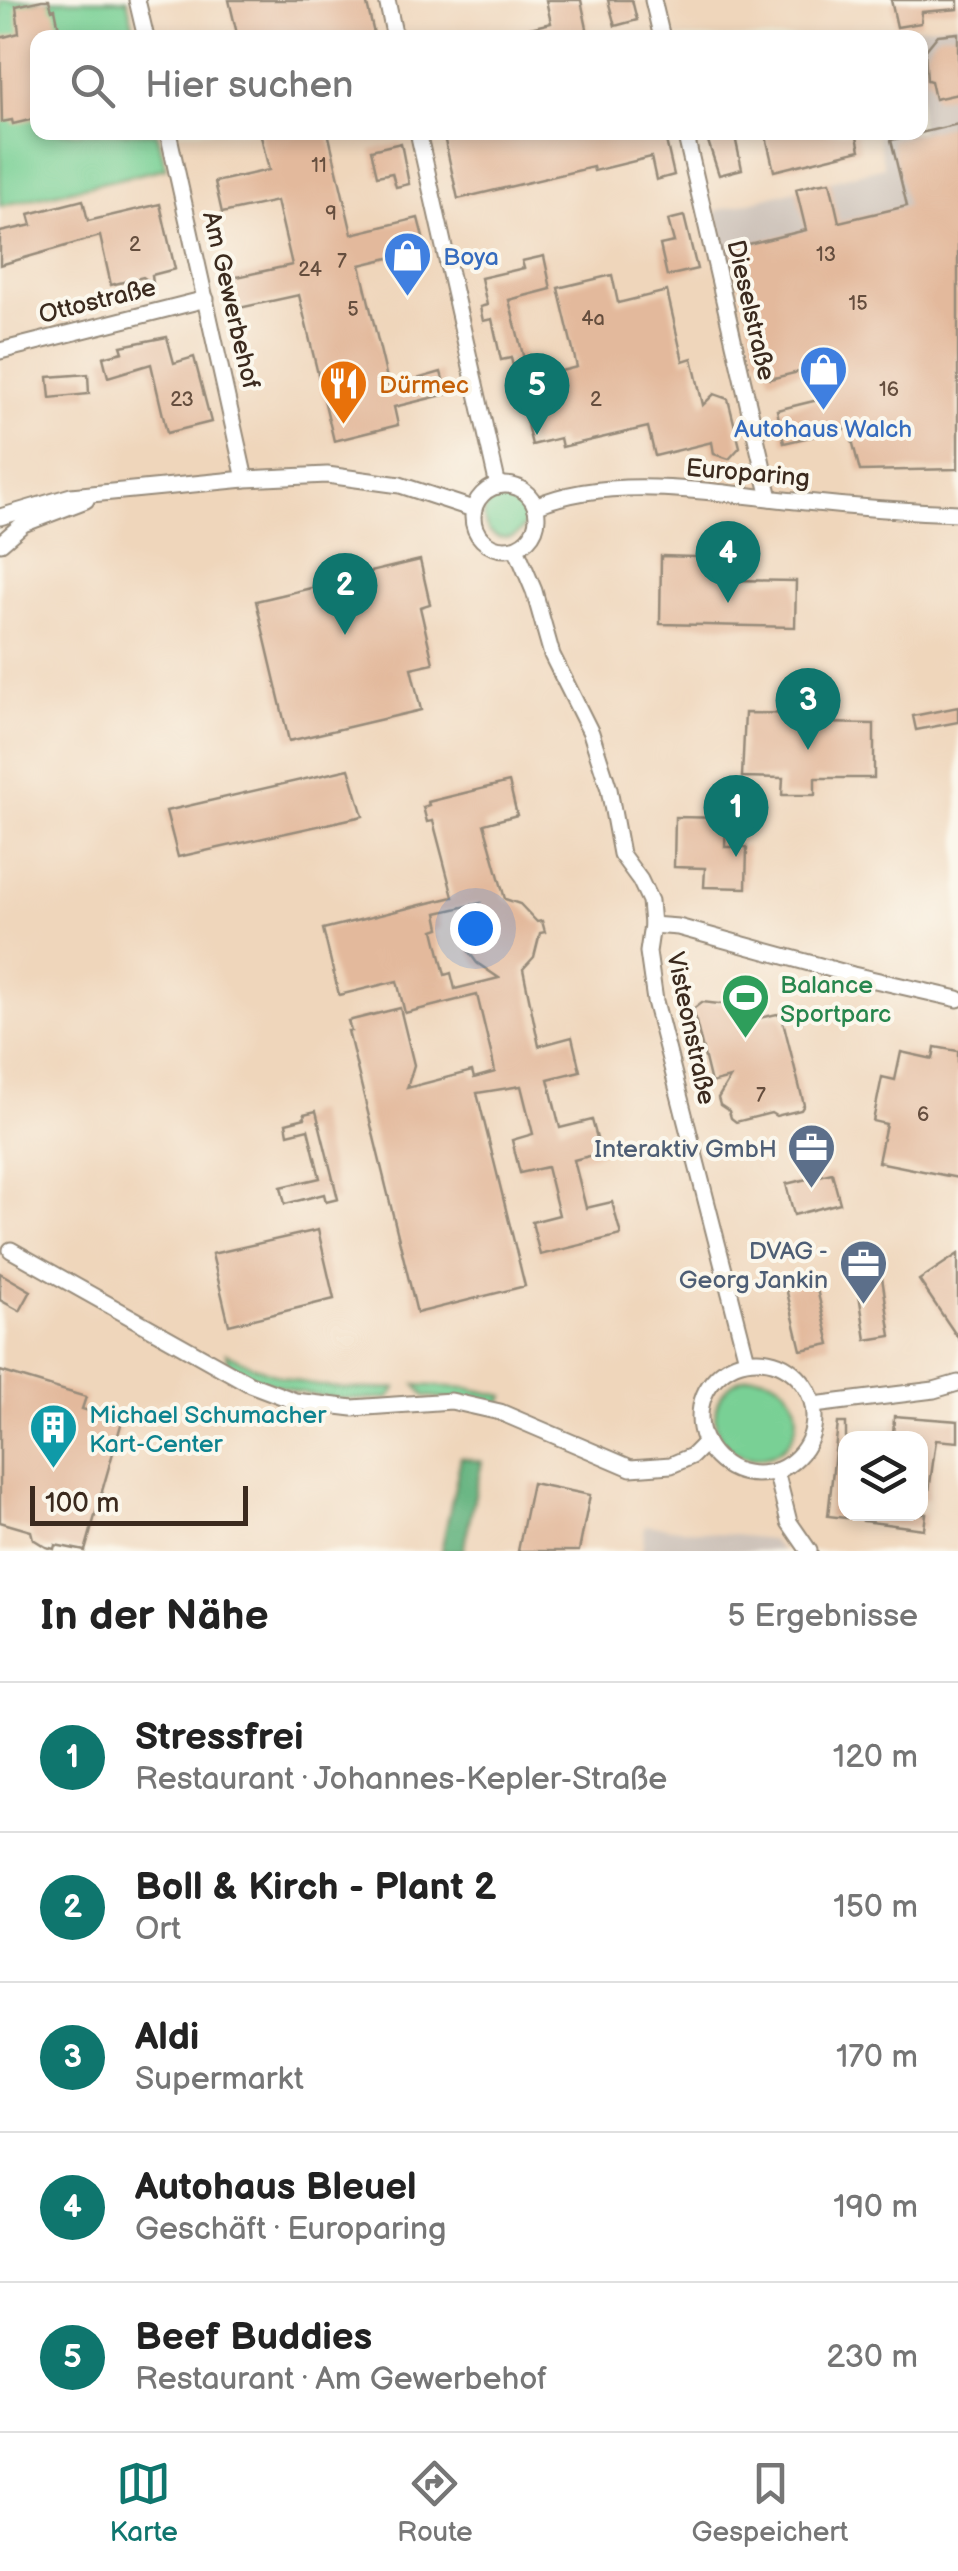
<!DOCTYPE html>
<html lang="de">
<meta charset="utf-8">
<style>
body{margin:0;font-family:"Balsamiq Sans",sans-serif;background:#f6f6f6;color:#222}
.controls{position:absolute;right:30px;bottom:30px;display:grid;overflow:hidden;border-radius:20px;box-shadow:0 5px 15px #0003}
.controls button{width:90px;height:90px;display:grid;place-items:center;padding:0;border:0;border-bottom:2px solid #e0e0e0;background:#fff;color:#222;font:50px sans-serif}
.scale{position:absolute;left:30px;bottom:25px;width:218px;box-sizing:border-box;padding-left:10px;border:5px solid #3b2a1e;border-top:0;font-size:28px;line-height:35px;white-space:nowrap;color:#3b2a1e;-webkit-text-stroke:8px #fbf7ec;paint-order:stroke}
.you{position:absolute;left:475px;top:928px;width:35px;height:35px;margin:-25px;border:8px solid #fff;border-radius:50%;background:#1a73e8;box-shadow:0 0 0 15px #1a73e833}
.badge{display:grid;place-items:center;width:65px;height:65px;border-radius:50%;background:#0f766e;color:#fff;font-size:32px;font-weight:700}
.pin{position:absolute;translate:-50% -82px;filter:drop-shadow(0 2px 5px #0008)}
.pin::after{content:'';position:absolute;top:52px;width:35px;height:30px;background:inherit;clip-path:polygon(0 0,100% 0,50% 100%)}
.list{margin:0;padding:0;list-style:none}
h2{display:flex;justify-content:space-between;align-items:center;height:130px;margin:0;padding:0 40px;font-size:42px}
h2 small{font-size:32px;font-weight:400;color:#767676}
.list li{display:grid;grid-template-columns:65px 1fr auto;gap:30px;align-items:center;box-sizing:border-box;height:150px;padding:0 40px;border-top:2px solid #e0e0e0}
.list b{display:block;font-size:38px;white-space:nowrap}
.list p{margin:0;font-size:32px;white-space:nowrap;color:#767676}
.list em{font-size:32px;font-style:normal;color:#767676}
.icon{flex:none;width:55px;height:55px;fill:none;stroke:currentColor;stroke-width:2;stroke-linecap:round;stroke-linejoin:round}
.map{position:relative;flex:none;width:958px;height:1551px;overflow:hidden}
.search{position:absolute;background:#fff;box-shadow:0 5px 15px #0003;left:30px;right:30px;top:30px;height:110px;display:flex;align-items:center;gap:25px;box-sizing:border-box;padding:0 35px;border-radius:20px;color:#767676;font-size:38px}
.sheet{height:880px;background:#fff}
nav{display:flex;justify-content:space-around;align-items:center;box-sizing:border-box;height:140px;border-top:2px solid #e0e0e0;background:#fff;font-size:28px;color:#767676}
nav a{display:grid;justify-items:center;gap:5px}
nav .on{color:#0f766e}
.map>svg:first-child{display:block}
.built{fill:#efd6bb;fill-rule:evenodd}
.industrial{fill:#cdc2b9}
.green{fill:#79d095;stroke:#5a7d5a;stroke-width:2.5}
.forest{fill:#62b27e;stroke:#4e6e4e;stroke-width:2.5}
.building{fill:#e3b99c;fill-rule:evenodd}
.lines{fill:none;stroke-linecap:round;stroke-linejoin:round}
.minor-casing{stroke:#978b7a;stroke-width:19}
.minor{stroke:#fff;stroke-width:15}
.labels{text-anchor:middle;stroke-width:8;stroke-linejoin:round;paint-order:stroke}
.number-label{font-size:20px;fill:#654e3e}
.shop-label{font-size:25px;fill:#366cbe;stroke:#fbf7ec;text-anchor:start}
.street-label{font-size:25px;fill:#3b2a1e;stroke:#fbf7ec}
.food-label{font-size:25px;fill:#c56008;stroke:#fbf7ec;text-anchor:start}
.leisure-label{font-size:25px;fill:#27864d;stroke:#fbf7ec;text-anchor:start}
.service-label{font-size:25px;fill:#4e5e75;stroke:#fbf7ec;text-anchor:end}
.culture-label{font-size:25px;fill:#0d838f;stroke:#fbf7ec;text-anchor:start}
</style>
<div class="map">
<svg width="958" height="1551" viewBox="0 0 958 1551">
<rect width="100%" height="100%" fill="#fbf7ec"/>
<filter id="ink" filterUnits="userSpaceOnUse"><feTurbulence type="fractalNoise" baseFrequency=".01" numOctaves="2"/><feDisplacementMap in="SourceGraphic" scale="20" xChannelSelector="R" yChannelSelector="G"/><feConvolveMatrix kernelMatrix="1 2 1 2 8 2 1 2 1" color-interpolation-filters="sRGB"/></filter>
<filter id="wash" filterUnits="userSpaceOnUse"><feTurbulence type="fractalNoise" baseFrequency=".0048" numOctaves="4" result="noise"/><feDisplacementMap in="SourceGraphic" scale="40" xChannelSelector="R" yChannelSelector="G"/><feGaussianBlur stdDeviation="2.25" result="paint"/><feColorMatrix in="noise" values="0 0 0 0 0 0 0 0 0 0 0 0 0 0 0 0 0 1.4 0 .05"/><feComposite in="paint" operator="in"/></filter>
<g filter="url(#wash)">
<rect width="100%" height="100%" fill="#f3ecd5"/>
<path class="built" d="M0,0H958V1551H0ZM38,38H920V132H38ZM846,1439H920V1514H846Z"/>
<g class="industrial">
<polygon points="958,23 958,425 735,261 728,262 715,211 884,167 877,133 920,132 920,38 900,37 898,30"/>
<polygon points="645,1525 770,1539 782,1551 642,1551"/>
</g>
<g class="green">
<polygon points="0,0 127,0 136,37 38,38 38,132 157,133 166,168 0,206"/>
<circle cx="505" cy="517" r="21"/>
<path d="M226,1353C286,1384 329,1392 396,1388L389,1398C331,1403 282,1392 230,1366Z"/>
<circle cx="756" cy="1417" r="41"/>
<polygon points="416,1385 467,1388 504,1396 500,1406 425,1396"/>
</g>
<polygon class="forest" points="461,1457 482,1462 463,1551 441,1551"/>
<g id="blocks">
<g class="building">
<polygon points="42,0 49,0 52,10 55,9 59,29 53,31 55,38 38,38 38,118 13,124 12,120 2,122 0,38 19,33 16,6"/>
<polygon points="229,0 366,0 375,38 238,38"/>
<polygon points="546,0 581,0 589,38 510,38 509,33 551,23"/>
<polygon points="608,0 632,0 637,20 615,26"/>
<polygon points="891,0 958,0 958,9 922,12 921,23 897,27"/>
<polygon points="958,33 958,94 935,99 931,81 927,80 925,51 938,35"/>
<polygon points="958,124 958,469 860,471 849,428 784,443 777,410 830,397 823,366 770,379 764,358 757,359 732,248 806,230 796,189 816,184 830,182 839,222 907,206 891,140"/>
<polygon points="260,132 328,132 352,234 418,218 426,249 360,265 389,387 441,372 447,394 394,407 398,425 334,441 299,295 230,310 223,280 292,265 277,201 222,213 215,182 269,170"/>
<polygon points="443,132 664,132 674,175 656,180 651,157 594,171 593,167 458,199"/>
<polygon points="705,132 734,132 742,169 719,175"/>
<polygon points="765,132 856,132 860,150 774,171"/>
<polygon points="401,143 409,184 396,187 392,173 377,176 371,150"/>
<polygon points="83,200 88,221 160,204 175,269 152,275 153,284 143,277 111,285 100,236 0,265 0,232 32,225 29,214"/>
<polygon points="684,216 697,269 667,276 660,245 674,242 668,220"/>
<polygon points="544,256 551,289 509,300 525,363 541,359 545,375 577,367 558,288 612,275 618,303 667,291 683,361 692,358 703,405 714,394 728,399 740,447 729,459 714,454 712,442 655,456 648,427 562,447 560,438 532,445 511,358 501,360 492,319 483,321 480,307 487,305 481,278 524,268 522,261"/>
<polygon points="167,337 174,363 194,357 211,422 167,433 151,364 108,377 103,357 123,352 121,346"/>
<polygon points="88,374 89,394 50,398 48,377"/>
<polygon points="661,556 729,558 729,580 796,581 795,627 660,624"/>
<polygon points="420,560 430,604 420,607 433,663 411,668 421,710 289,741 256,601 324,585 326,595 365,586 362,574"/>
<polygon points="958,707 958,722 916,730 913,716"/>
<polygon points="745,713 817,714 817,723 874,724 874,778 815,778 815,795 782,795 783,778 742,777"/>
<polygon points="349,769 363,816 178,857 166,811"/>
<path d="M509,782L517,815L484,824L505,899L520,904L537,922L542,921L545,932L540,933L534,957L523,969L539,1046L572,1037L580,1071L548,1079L560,1128L592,1120L601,1153L574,1160L586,1208L612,1202L621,1235L540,1255L532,1222L559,1215L547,1167L520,1173L512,1140L533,1134L521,1086L477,1093L525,1286L417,1313L348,1031H351L348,1021L400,1008L414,1065L407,1088L472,1071L474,1078L495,1072L492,1057L477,995L405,1013L397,981L339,995L323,929L453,897L433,821L427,822L423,807L429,805L428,802ZM480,903L467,926L469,952L477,963L499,978L455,989L451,973L445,975L434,930L440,928L437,913Z"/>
<polygon points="675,817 726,818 725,847 747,847 746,888 704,887 705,868 674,867"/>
<polygon points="735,999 738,1010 755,1019 777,1014 782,1017 804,1105 801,1110 776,1116 771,1113 736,1122 731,1118 729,1111 720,1105 718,1098 730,1078 711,1083 693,1009 702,1002 719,1004"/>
<polygon points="935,1047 958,1051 958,1178 878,1162 886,1124 873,1121 882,1077 895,1080 901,1052 933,1059"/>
<polygon points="316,1111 338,1199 326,1202 324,1194 285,1204 281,1187 320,1178 308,1129 288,1134 286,1123 305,1118 304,1114"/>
<polygon points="832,1173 840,1203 794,1215 786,1184"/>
<polygon points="318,1230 334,1299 229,1325 212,1254"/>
<polygon points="958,1254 958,1338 919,1280"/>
<polygon points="879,1258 891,1336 866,1340 854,1261"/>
<polygon points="0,1273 31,1291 20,1311 0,1300"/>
<polygon points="815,1281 830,1344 801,1350 786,1288"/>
<polygon points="0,1371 86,1397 82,1409 122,1421 85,1551 55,1545 54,1549 46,1547 33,1539 31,1531 0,1522"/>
<polygon points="894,1416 958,1421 958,1442 936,1440 928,1499 920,1499 920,1438 893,1438"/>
<polygon points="838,1423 846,1423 846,1518 828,1516"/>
<polygon points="532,1483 590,1495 579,1551 518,1551"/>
<polygon points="864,1514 926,1514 924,1529 863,1521"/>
</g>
</g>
</g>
<g filter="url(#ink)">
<use href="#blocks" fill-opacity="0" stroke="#978b7a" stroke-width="2.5"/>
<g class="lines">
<defs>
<g id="minor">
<polyline points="137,0 146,38"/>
<polyline points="387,0 395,38"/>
<polyline points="653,0 662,38"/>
<polyline points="168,132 245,479"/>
<polyline points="418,132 498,486"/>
<polyline points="685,132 770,498"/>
<polyline points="0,351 206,299"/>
<circle cx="505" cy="517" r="32"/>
<path d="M535,506C611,473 715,493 796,501C850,507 904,511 958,513"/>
<polyline points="0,517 71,496 245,479 327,475 400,485 473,509"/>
<polyline points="1,543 23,524 86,500"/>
<polyline points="516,548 534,591 552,655 591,733 609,789 621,854 640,880 650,901 652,925 648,952 655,1001 747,1360"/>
<polyline points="652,925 678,927 853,975 958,999"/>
<polyline points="11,1250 250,1384 295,1401 353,1408 451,1401 500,1412 631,1468 671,1465 692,1456 706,1442"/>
<circle cx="757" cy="1417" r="57"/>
<polyline points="814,1405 934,1390 958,1383"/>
<polyline points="776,1471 789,1522 809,1551"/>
</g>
</defs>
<use href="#minor" class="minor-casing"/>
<use href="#minor" class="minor"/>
</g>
</g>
<defs>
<symbol id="shop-pin" viewBox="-11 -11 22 30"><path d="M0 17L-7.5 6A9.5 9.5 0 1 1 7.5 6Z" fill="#3f7fe0" stroke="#fbf7ec"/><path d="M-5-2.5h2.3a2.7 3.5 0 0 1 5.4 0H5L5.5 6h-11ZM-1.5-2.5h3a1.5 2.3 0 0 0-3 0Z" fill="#fff"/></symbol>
<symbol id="restaurant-pin" viewBox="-11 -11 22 30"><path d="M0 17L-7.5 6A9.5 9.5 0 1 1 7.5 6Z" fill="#e8710a" stroke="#fbf7ec"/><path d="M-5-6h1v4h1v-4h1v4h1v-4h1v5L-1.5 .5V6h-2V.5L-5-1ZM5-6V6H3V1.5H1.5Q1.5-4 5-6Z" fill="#fff"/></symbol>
<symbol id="stadium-pin" viewBox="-11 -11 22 30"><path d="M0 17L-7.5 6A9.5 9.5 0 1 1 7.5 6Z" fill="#2e9e5b" stroke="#fbf7ec"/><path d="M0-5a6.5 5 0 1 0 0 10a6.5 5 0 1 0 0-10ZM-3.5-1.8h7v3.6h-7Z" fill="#fff"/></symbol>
<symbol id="office-pin" viewBox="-11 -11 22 30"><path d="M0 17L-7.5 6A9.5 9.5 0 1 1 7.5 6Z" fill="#5c6f8a" stroke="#fbf7ec"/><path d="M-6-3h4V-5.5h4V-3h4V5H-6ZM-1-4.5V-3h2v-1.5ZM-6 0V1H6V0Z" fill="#fff"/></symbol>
<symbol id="building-pin" viewBox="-11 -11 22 30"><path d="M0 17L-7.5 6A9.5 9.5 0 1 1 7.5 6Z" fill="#0f9aa8" stroke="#fbf7ec"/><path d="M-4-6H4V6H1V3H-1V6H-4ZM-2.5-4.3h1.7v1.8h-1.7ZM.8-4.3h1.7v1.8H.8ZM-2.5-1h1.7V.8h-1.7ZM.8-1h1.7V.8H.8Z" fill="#fff"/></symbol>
</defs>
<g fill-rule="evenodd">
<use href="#shop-pin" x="380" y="228" width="55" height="75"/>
<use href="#shop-pin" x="796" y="342" width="55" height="75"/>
<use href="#restaurant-pin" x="316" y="356" width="55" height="75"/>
<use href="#stadium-pin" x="718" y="970" width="55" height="75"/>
<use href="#office-pin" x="784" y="1120" width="55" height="75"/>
<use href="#office-pin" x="836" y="1236" width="55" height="75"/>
<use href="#building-pin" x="26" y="1400" width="55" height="75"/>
</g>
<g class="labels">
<g class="number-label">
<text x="319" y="172">11</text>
<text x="331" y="220">9</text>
<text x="135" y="251">2</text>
<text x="826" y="261">13</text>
<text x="342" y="268">7</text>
<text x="310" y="276">24</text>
<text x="858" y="310">15</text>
<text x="353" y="316">5</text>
<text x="593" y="325">4a</text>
<text x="889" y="396">16</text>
<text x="182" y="406">23</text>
<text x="596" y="406">2</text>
<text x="761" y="1102">7</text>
<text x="923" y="1121">6</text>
</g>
<g class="shop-label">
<text x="443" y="265">Boya</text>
<text x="823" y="437" text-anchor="middle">Autohaus Walch</text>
</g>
<g class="street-label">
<text transform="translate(97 300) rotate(-14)" y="9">Ottostraße</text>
<text transform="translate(232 300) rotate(77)" y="9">Am Gewerbehof</text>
<text transform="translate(752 310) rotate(77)" y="9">Dieselstraße</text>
<text transform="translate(748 472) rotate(5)" y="9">Europaring</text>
<text transform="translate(692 1028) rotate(78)" y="9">Visteonstraße</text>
</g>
<g class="food-label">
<text x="379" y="393">Dürmec</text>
</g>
<g class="leisure-label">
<text x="780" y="993">Balance<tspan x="780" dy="29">Sportparc</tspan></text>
</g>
<g class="service-label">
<text x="777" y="1157">Interaktiv GmbH</text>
<text x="828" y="1259">DVAG -<tspan x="828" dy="29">Georg Jankin</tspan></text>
</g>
<g class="culture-label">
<text x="89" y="1423">Michael Schumacher<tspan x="89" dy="29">Kart-Center</tspan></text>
</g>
</g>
</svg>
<div class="controls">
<button><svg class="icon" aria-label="layers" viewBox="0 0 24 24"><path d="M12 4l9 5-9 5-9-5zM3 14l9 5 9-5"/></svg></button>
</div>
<div class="scale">100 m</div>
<div class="you"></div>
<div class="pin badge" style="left:736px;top:857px">1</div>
<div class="pin badge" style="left:345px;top:635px">2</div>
<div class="pin badge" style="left:808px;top:750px">3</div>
<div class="pin badge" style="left:728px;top:603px">4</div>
<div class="pin badge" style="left:537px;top:435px">5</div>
<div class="search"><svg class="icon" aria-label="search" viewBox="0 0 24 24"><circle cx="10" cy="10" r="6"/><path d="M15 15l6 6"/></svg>Hier suchen</div>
</div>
<section class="sheet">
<h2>In der Nähe<small>5 Ergebnisse</small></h2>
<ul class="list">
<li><span class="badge">1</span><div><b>Stressfrei</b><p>Restaurant · Johannes-Kepler-Straße</p></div><em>120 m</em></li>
<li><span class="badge">2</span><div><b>Boll &amp; Kirch - Plant 2</b><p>Ort</p></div><em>150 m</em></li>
<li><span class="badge">3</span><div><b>Aldi</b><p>Supermarkt</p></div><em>170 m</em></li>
<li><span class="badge">4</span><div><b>Autohaus Bleuel</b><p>Geschäft · Europaring</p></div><em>190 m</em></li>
<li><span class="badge">5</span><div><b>Beef Buddies</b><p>Restaurant · Am Gewerbehof</p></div><em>230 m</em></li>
</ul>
</section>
<nav>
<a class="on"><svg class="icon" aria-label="map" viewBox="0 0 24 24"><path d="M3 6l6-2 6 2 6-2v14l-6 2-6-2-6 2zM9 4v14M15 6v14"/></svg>Karte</a>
<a><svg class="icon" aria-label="directions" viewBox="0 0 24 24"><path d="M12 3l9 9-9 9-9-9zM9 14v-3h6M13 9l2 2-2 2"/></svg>Route</a>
<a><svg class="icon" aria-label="saved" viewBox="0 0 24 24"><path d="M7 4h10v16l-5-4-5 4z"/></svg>Gespeichert</a>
</nav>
